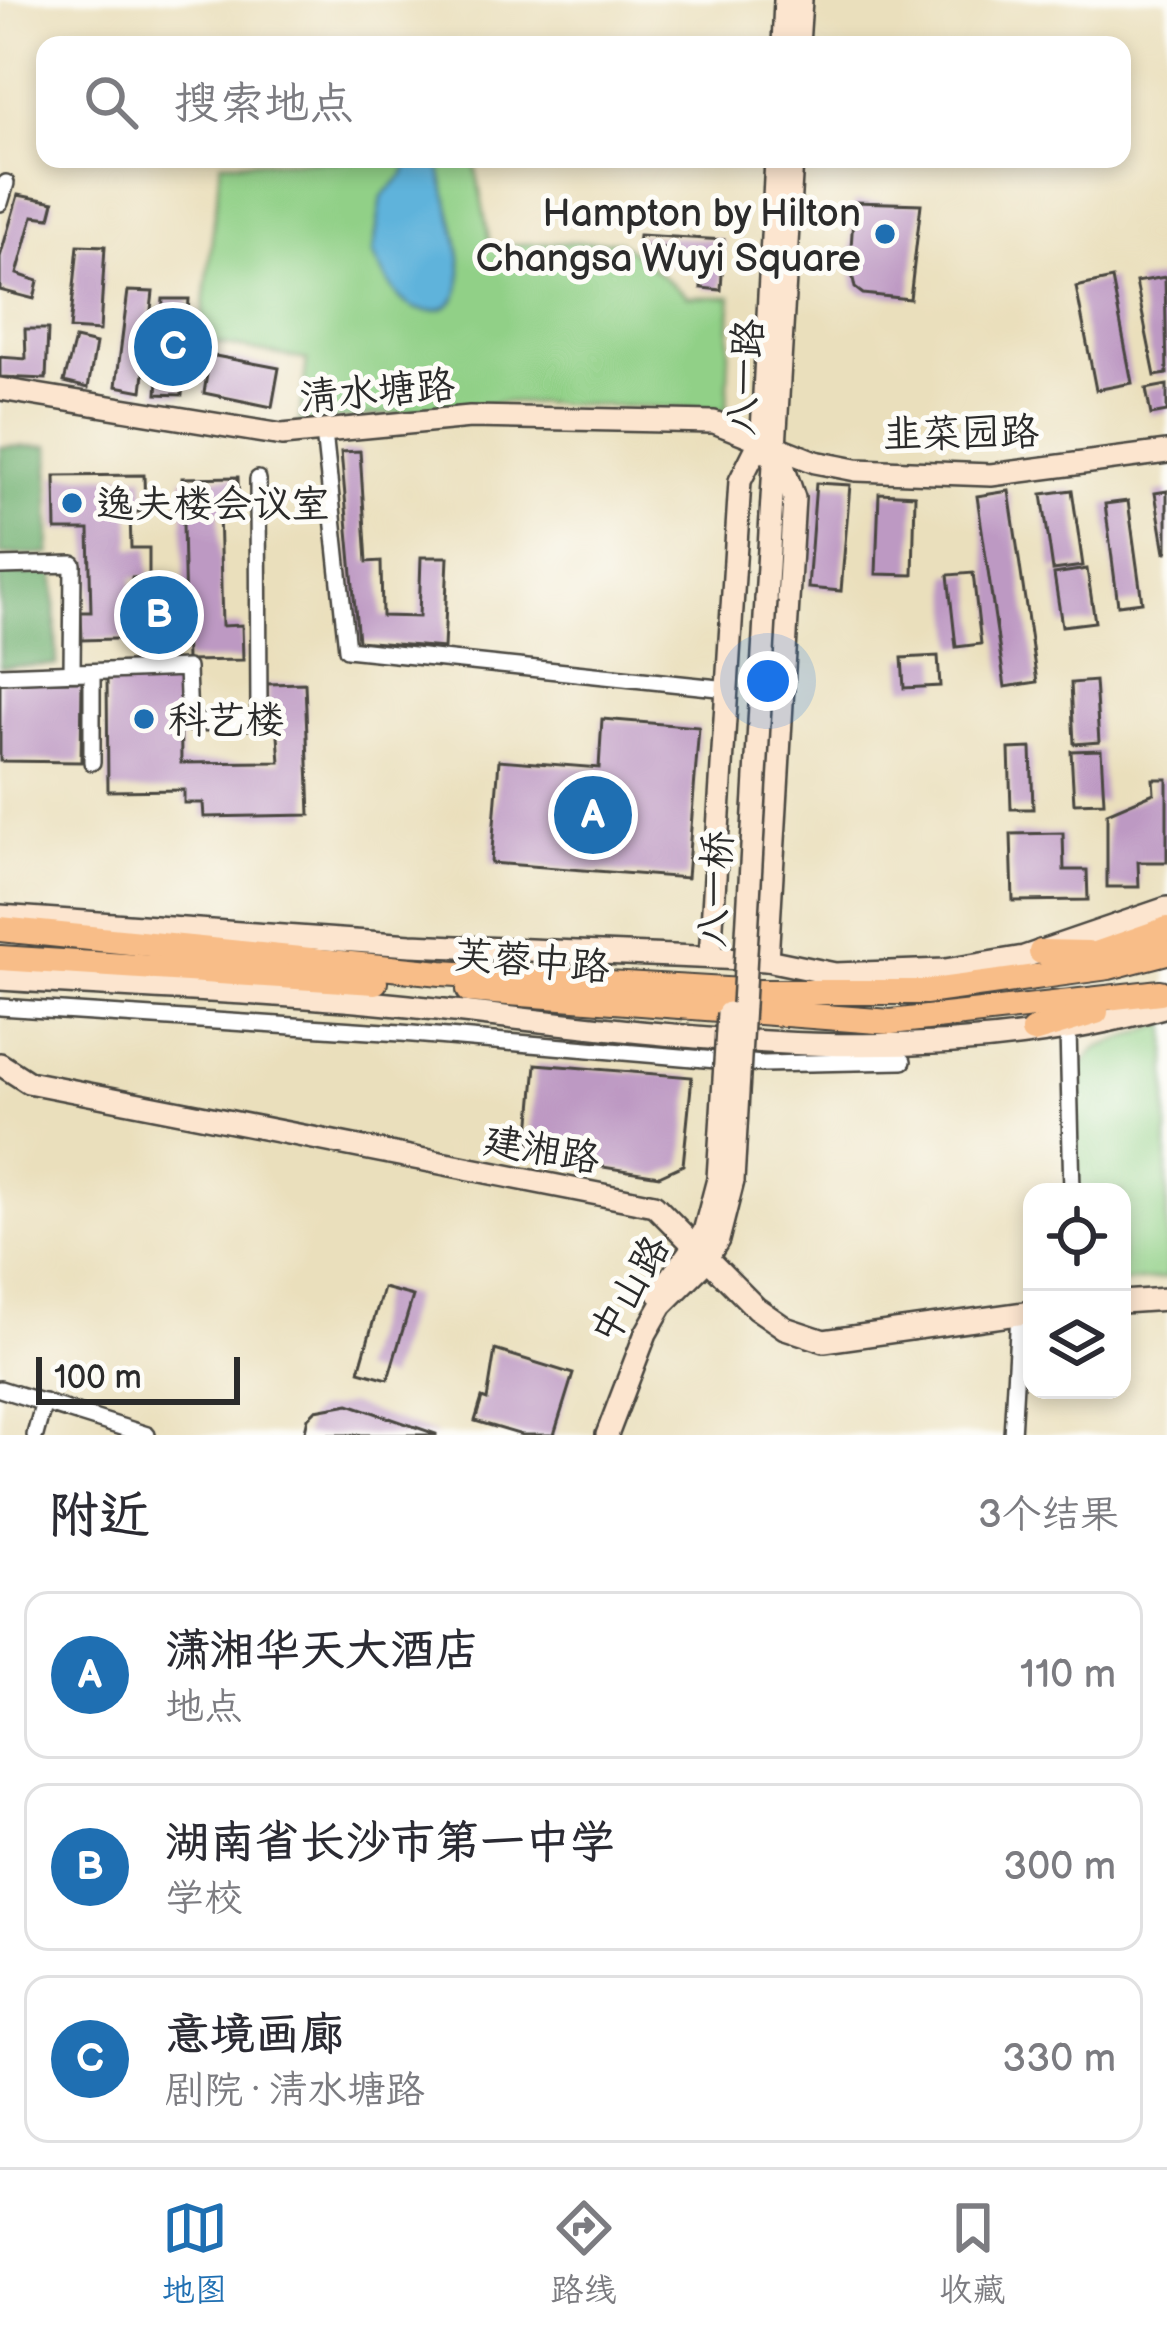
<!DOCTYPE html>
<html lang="zh">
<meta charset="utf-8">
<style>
body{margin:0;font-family:"Balsamiq Sans","LXGW WenKai TC",sans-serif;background:#f2f2f3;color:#2b2b33}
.controls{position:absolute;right:36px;bottom:36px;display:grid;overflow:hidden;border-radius:24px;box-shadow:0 6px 18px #0003}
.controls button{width:108px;height:108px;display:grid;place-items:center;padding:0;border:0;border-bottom:3px solid #e1e1e2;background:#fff;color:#2b2b33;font:60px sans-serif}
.scale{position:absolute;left:36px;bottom:30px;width:204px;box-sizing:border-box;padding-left:12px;border:6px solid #2b2b2b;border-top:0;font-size:33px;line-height:42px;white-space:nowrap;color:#2b2b2b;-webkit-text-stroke:9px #fdfcf7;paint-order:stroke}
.you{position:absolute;left:768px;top:681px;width:42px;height:42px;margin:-30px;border:9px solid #fff;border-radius:50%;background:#1a73e8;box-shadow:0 0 0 18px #1a73e833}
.badge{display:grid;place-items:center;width:78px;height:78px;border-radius:50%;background:#1f6fb2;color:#fff;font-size:39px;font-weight:700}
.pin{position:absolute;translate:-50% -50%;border:6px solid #fff;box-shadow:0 3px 12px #0006}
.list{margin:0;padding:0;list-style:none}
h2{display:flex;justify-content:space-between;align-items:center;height:156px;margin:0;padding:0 48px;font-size:51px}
h2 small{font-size:39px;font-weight:400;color:#7c7c81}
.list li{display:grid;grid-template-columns:78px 1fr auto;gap:36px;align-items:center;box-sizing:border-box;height:168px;margin:0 24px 24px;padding:0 24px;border:3px solid #e1e1e2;border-radius:24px}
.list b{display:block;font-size:45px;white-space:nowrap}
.list p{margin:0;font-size:39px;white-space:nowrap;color:#7c7c81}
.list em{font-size:39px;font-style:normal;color:#7c7c81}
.icon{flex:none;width:66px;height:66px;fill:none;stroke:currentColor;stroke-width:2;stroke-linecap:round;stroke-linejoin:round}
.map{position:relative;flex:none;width:1167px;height:1435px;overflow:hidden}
.search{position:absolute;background:#fff;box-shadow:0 6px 18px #0003;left:36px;right:36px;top:36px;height:132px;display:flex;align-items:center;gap:30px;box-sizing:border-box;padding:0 42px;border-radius:24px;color:#7c7c81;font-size:45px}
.sheet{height:732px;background:#fff}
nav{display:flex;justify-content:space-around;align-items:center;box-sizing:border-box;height:168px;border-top:3px solid #e1e1e2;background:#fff;font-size:33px;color:#7c7c81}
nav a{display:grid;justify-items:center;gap:6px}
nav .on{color:#1f6fb2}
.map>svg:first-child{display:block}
.green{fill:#91d087;stroke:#5e7e59;stroke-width:3}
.forest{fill:#74b274;stroke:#506e50;stroke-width:3}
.water{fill:#5fb3db;stroke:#456f83;stroke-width:3}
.building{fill:#bd99c3}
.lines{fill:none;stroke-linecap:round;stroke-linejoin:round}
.street-casing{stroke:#484641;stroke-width:20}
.secondary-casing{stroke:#484641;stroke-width:26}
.primary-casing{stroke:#484641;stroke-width:28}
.street{stroke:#fff;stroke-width:15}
.secondary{stroke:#fce5cf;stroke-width:21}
.primary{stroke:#f8bd88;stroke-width:24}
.secondary-bridge-casing{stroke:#484641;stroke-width:26;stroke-linecap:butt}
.secondary-bridge{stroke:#fce5cf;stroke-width:21}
.poi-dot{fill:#1f6fb2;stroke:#fdfcf7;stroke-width:4.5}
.labels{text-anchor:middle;stroke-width:10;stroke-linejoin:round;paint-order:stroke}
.poi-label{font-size:39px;fill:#2b2b2b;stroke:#fdfcf7;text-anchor:start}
.street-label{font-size:39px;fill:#2b2b2b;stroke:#fdfcf7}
</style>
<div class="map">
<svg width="1167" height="1435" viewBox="0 0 1167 1435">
<rect width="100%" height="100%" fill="#fdfcf7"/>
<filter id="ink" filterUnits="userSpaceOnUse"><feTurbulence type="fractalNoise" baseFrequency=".00833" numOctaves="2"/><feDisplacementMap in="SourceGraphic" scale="24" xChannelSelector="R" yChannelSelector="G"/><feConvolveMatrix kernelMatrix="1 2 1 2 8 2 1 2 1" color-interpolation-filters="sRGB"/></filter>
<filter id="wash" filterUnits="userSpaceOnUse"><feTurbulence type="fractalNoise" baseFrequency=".004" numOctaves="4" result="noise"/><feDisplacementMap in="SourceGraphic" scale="48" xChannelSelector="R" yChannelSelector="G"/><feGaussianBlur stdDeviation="2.7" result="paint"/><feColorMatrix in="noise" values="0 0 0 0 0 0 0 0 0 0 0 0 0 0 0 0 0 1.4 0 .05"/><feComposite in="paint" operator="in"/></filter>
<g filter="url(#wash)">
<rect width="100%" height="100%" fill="#eadfbc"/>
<g class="green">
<polygon points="474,159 490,245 619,241 688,297 731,297 727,410 507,402 299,423 307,360 200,340 221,162"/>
<polygon points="1167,1023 1167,1278 1122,1283 1122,1192 1077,1192 1076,1072 1097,1048"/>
</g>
<g class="forest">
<polygon points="49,446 50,554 0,555 0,447"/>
<polygon points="54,573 57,665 0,667 0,574"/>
</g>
<path class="water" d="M409,159H439C439,192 495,311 429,311C398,311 386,277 373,253L382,196L404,175Z"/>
<g id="blocks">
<g class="building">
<polygon points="18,195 54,202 50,218 33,216 17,274 38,281 34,299 0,290 0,257"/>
<polygon points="854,202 921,204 910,299 863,294 855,288 850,264"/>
<polygon points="639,235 724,240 721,290 701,288 702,267 668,265 669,248 638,247"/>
<polygon points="78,245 105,246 100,331 70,329"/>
<polygon points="1165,277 1167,374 1155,376 1136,282"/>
<polygon points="1112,279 1132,383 1096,390 1076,287"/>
<polygon points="128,291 153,292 142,391 116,386"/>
<polygon points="163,299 189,299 182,395 157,394"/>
<polygon points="25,329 48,329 46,379 0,377 0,357 26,359"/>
<polygon points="75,339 96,344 88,388 64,382"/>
<polygon points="210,355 279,368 272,407 204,393"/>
<polygon points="1167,385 1167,412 1151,415 1146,389"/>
<polygon points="360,451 367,562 381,561 382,616 419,617 421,557 448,557 444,648 358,641 341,452"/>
<polygon points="144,475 145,512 130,512 131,548 149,548 149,577 132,578 133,611 147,610 147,638 82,640 81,612 91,612 89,530 56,530 55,476"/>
<polygon points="238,477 239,509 219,510 222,626 242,625 243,660 186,661 182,478"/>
<polygon points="816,483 850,485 841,591 808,588"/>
<polygon points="1072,490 1083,566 1053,570 1042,494"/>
<polygon points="1009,491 1037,682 1005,687 977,496"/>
<polygon points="1167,491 1167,552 1165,552 1155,493"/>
<polygon points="879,493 915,495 913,575 876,574"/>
<polygon points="1128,501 1142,602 1118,605 1105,504"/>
<polygon points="1087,569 1095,622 1062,626 1054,574"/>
<polygon points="973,573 981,644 956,647 948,575"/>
<polygon points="938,656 940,686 904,688 902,658"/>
<polygon points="180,675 181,763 280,762 277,723 269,724 267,684 305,683 310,815 204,817 203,803 184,803 184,790 108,791 107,676"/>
<polygon points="0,681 82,681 81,762 0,761"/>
<polygon points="1095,681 1099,742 1074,744 1071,683"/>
<polygon points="602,719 699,727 687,878 491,863 499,760 599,768"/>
<polygon points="1031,748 1033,809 1011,809 1009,749"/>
<polygon points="1101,750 1104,802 1074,803 1071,751"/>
<polygon points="1153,779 1167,779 1167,862 1138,862 1139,887 1107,887 1107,813 1154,793"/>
<polygon points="1063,833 1064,870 1087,870 1088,900 1013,901 1011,834"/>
<polygon points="536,1064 692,1077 683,1165 659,1176 528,1155"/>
<polygon points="383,1288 413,1296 388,1379 359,1371"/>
<polygon points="495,1350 573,1374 554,1435 522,1435 475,1421 482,1398 487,1400"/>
<polygon points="349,1404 436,1434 436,1435 304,1435 308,1418 316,1410"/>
</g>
</g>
</g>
<g filter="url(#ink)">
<use href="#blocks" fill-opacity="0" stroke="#484641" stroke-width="3"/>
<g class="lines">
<defs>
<g id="street">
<polyline points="0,203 6,183"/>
<polyline points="324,432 347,649 728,689"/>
<polyline points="0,566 73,564 72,672 92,672 92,762"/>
<polyline points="0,675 187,668 189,723 259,721 258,479"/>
<polyline points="0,1007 401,1033 763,1064 903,1061"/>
<polyline points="1068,1030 1072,1192"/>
<polyline points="0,1389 147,1435"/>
<polyline points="35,1435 44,1402"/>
<polyline points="1012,1435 1019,1314"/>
</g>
<g id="secondary">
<polyline points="783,45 785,0"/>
<polyline points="798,45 801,0"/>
<polyline points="0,389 282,435 470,417 714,422 815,462 856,470 991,475 1167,452"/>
<polyline points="761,452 776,159"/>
<polyline points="766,600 792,159"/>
<polyline points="0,916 411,945 767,960 835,974 945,970 1024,957 1167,908"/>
<polyline points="710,957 740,481 761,439"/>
<polyline points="767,960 794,498 776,445"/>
<path d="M0,979C136,988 273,992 409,1006C659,1033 920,1078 1167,1006"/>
<polyline points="0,1064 28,1082 654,1205 756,1308 785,1328 824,1341 1032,1312"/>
<polyline points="659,1294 704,1232 718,1179"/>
<polyline points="1122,1302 1167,1299"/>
<polyline points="607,1435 646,1333 662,1305 704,1263 718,1240 733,1181"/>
</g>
<g id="primary">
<polyline points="0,929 441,973 759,992 925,992 1109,967 1167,952"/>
<polyline points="1041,952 1088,953"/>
<polyline points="0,958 375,982"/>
<polyline points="1067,964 1167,929"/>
<polyline points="469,990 891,1022 1160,992"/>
<polyline points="1033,1031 1096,1012"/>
</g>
</defs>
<use href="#street" class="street-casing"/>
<use href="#secondary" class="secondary-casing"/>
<use href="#primary" class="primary-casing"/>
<use href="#street" class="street"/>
<use href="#secondary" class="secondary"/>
<use href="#primary" class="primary"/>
<defs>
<g id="secondary-bridge">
<polyline points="718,1179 728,1013"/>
<polyline points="733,1181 766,600"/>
</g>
</defs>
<use href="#secondary-bridge" class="secondary-bridge-casing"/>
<use href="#secondary-bridge" class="secondary-bridge"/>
</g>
</g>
<g class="poi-dot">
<circle cx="885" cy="234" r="12"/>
<circle cx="72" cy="503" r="12"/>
<circle cx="144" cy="719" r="12"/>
</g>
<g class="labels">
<g class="poi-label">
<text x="861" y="226" text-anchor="end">Hampton by Hilton<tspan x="861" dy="45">Changsa Wuyi Square</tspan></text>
<text x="96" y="517">逸夫楼会议室</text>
<text x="168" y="733">科艺楼</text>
</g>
<g class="street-label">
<text transform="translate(744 377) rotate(-86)" y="14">八一路</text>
<text transform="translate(377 390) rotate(-5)" y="14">清水塘路</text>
<text transform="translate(961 432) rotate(-1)" y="14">韭菜园路</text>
<text transform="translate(714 889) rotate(-87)" y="14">八一桥</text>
<text transform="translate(532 960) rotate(5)" y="14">芙蓉中路</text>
<text transform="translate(542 1148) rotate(10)" y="14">建湘路</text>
<text transform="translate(629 1289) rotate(-60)" y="14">中山路</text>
</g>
</g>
</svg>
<div class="controls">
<button><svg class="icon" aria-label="locate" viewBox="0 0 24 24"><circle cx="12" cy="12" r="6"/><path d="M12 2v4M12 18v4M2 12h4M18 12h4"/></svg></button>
<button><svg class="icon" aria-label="layers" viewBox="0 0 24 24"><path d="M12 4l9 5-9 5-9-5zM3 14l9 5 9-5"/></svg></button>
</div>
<div class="scale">100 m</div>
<div class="you"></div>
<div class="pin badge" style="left:593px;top:815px">A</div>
<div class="pin badge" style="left:159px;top:615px">B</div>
<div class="pin badge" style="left:173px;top:347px">C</div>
<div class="search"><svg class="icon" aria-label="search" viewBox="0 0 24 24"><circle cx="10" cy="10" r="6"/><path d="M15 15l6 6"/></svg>搜索地点</div>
</div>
<section class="sheet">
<h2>附近<small>3个结果</small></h2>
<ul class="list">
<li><span class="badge">A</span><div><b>潇湘华天大酒店</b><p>地点</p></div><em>110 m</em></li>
<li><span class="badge">B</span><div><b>湖南省长沙市第一中学</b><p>学校</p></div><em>300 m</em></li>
<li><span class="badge">C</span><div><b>意境画廊</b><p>剧院 · 清水塘路</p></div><em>330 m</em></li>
</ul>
</section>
<nav>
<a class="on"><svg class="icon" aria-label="map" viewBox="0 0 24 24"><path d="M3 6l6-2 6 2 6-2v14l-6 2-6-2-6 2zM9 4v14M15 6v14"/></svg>地图</a>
<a><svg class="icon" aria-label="directions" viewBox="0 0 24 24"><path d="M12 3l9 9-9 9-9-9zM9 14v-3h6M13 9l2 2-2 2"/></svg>路线</a>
<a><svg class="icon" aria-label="saved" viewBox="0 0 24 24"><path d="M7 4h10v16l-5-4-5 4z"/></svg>收藏</a>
</nav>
